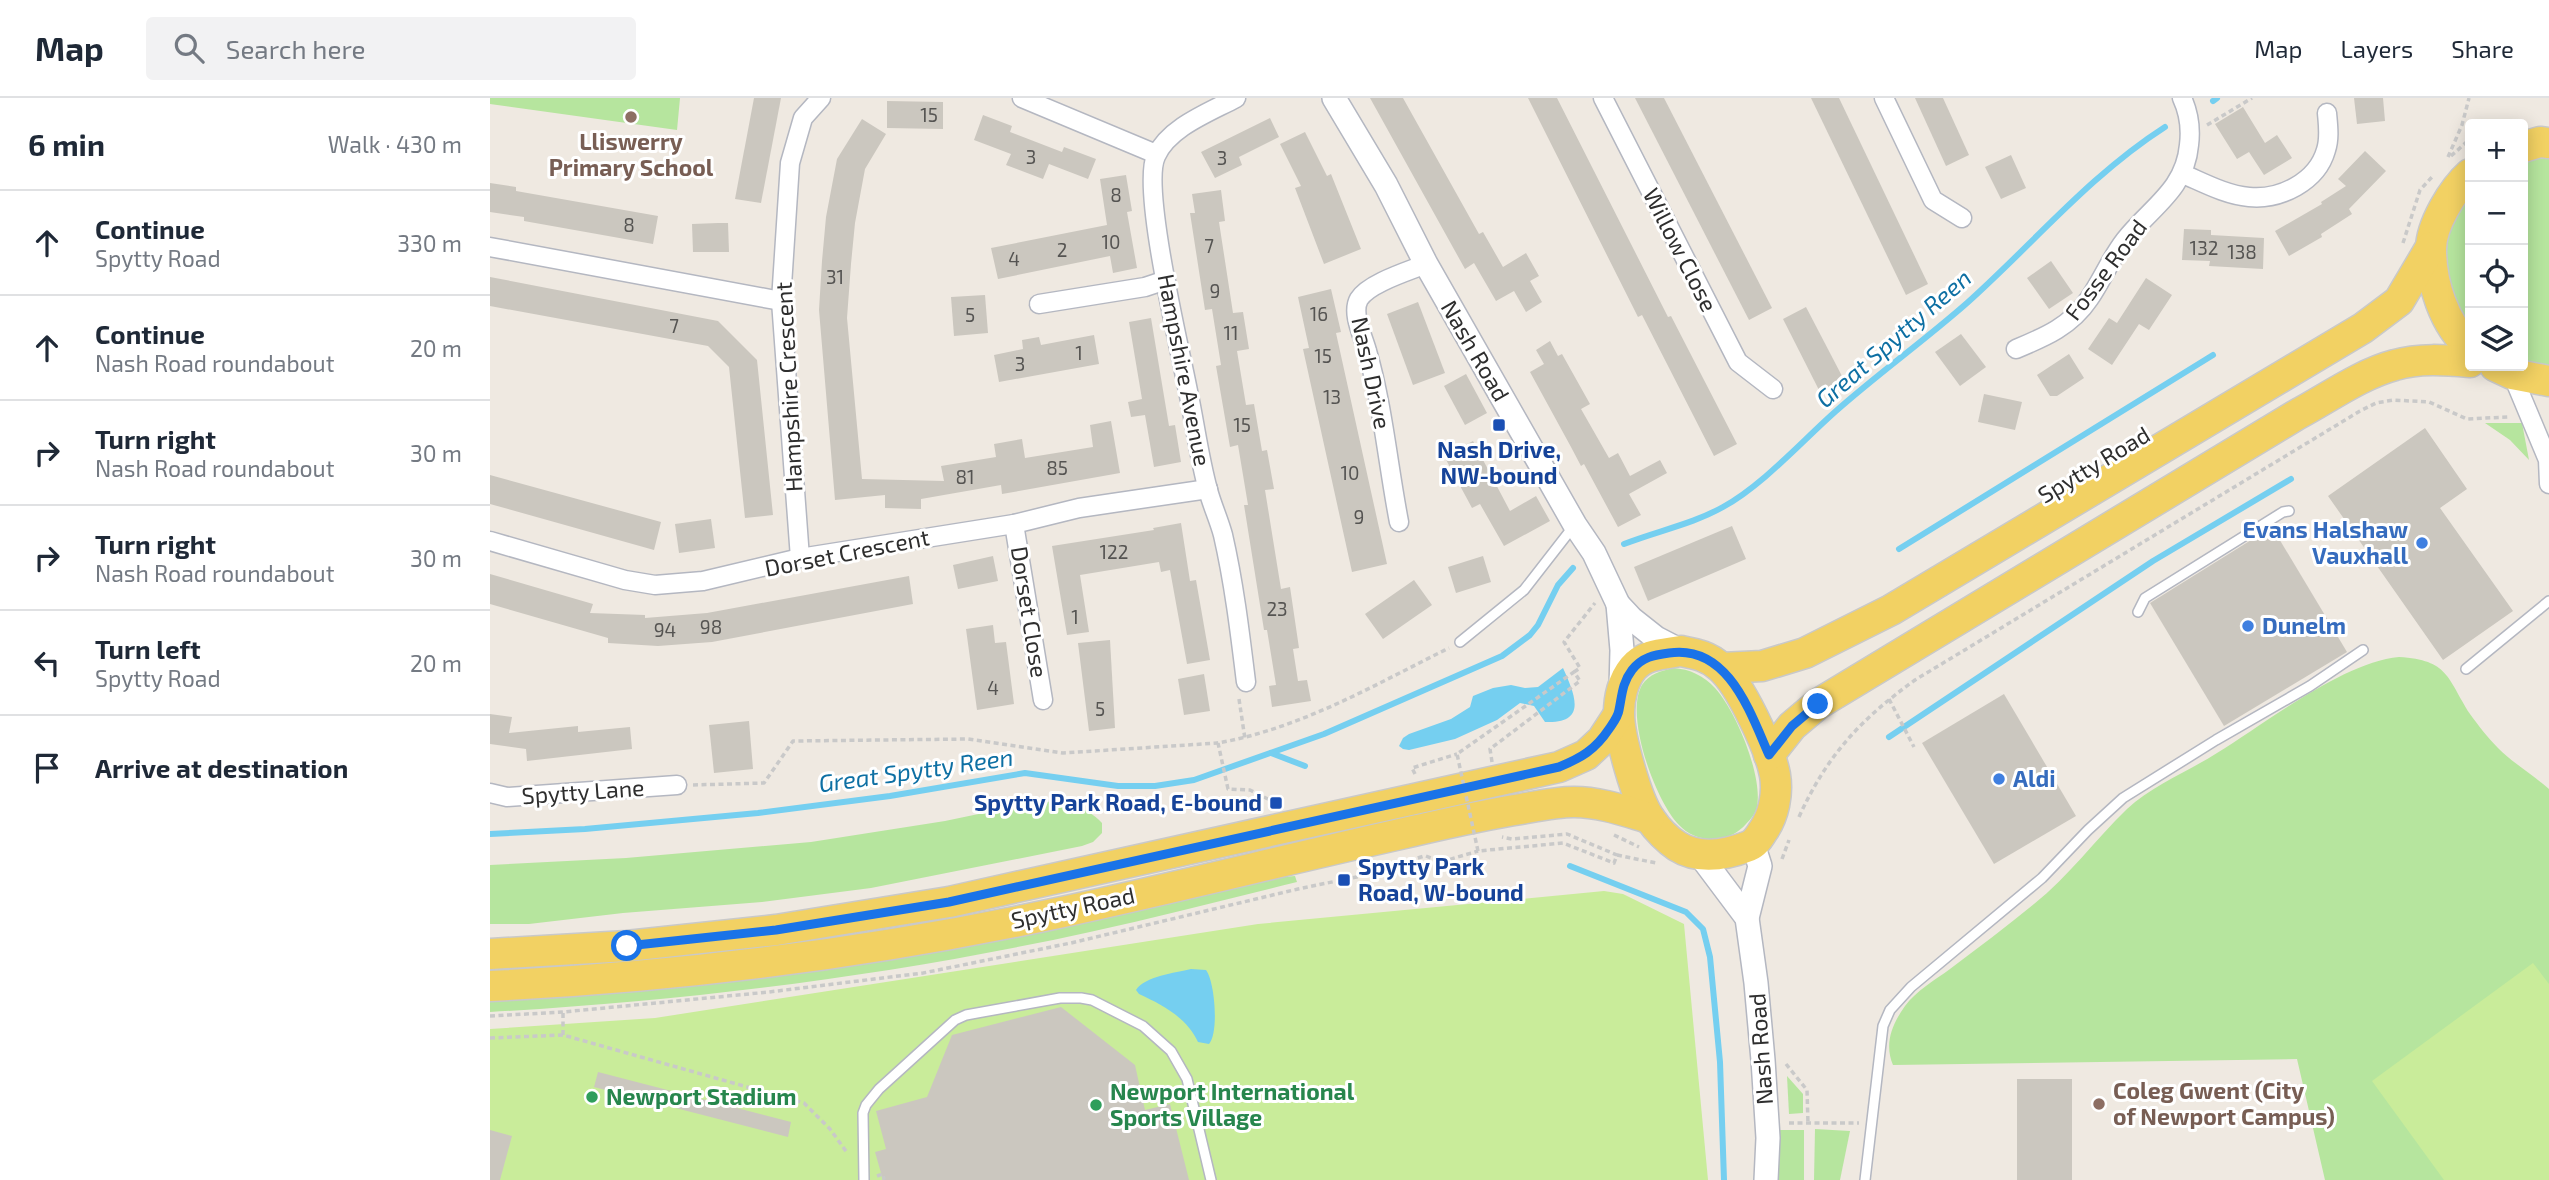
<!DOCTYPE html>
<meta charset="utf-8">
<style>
body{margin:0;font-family:"Exo 2",sans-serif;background:#f2f2f3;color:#1f2937}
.controls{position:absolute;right:21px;top:21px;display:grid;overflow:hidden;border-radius:7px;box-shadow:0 4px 18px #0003}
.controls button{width:63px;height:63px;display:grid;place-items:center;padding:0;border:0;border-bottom:2px solid #e0e1e3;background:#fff;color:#1f2937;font:35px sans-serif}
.stop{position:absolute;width:21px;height:21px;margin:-16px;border:5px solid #1a73e8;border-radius:50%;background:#fff}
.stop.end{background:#1a73e8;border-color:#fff;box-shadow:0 2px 7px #0008}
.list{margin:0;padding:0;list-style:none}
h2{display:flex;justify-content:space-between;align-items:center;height:91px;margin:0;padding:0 28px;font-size:30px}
h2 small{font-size:23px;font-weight:400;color:#747a83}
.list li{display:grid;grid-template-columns:46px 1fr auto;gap:21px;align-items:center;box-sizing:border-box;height:105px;padding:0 28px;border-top:2px solid #e0e1e3}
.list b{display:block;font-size:26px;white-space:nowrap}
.list p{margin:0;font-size:23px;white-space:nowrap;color:#747a83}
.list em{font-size:23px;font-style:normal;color:#747a83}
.icon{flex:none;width:38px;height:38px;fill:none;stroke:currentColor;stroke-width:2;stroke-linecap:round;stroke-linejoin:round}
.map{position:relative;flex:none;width:2059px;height:1082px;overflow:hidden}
header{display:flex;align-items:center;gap:42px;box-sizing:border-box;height:98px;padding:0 35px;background:#fff;border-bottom:2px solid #e0e1e3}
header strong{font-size:33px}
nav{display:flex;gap:38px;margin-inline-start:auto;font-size:24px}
.search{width:490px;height:63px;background:#f2f2f3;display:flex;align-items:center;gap:18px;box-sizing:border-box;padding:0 24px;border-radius:7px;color:#747a83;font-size:26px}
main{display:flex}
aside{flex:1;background:#fff}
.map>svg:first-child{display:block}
.green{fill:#b6e59e}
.pitch{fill:#c9ec9a}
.water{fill:#75cff0}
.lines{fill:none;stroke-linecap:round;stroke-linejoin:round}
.stream{stroke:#75cff0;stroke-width:6}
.building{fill:#cbc7bf}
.service-casing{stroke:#b4b7c1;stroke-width:12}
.minor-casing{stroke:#b4b7c1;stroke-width:21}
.tertiary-casing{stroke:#b4b7c1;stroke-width:26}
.primary-casing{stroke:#c9c9c9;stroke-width:33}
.path{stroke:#c9c9c9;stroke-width:3.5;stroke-dasharray:5 3.5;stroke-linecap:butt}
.service{stroke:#fff;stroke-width:9}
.minor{stroke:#fff;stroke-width:18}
.tertiary{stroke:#fff;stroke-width:23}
.primary{stroke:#f2d163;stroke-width:30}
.path-bridge{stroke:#c9c9c9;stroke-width:3.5;stroke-dasharray:5 3.5;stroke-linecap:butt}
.route{stroke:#1a73e8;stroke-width:9}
.education-dot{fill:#8d6e63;stroke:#fff;stroke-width:2.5}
.transit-dot{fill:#1a4fb4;stroke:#fff;stroke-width:2.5}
.shop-dot{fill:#3f7fe0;stroke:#fff;stroke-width:2.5}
.leisure-dot{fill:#2e9e5b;stroke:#fff;stroke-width:2.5}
.labels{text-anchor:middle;stroke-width:6;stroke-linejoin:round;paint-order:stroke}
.number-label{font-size:19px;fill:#555452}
.education-label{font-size:23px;font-weight:bold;fill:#785e54;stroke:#fff}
.street-label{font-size:23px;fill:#2e2e2e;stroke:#fff}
.transit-label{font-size:23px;font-weight:bold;fill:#164399;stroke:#fff}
.shop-label{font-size:23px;font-weight:bold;fill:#366cbe;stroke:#fff;text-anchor:start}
.leisure-label{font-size:23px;font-weight:bold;fill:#27864d;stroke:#fff;text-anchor:start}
.water-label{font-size:24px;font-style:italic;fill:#0d6fa3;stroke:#fff}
</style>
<header>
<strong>Map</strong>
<div class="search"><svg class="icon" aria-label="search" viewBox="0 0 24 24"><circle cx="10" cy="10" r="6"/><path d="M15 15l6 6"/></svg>Search here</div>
<nav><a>Map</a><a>Layers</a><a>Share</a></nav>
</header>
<main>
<aside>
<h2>6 min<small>Walk · 430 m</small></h2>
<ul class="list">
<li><svg class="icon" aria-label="ahead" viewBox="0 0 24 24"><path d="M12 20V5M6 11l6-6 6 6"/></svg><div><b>Continue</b><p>Spytty Road</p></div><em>330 m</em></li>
<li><svg class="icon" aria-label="ahead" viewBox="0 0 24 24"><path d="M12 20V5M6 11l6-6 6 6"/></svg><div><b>Continue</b><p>Nash Road roundabout</p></div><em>20 m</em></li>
<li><svg class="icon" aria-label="right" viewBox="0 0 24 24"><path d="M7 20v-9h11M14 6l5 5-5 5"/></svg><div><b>Turn right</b><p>Nash Road roundabout</p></div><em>30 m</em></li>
<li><svg class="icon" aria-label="right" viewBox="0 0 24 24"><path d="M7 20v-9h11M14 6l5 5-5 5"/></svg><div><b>Turn right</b><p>Nash Road roundabout</p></div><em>30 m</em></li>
<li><svg class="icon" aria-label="left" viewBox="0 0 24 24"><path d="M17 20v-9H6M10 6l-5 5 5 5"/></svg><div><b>Turn left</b><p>Spytty Road</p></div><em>20 m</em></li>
<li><svg class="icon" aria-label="arrive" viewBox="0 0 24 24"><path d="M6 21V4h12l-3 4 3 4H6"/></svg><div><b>Arrive at destination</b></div></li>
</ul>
</aside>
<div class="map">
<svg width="2059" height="1082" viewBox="0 0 2059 1082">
<rect width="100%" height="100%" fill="#efe9e1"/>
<g class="green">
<polygon points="0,0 190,0 187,32 0,6"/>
<polygon points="2059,60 2059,271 2033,268 2033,62"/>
<polygon points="1980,95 1980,235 1958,199 1953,164 1959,129"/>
<polygon points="1995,325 2032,325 2039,362 2020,342"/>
<path d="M1909,559C1959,562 1957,580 1980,616C1988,627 1998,640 2008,650C2023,665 2043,677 2059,691V1082H1835L1807,961L1403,967C1394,946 1402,926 1415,908C1426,893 1445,882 1460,871C1488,850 1517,828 1544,806C1579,778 1605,742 1637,711C1663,687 1697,674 1727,655C1776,625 1853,564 1909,559Z"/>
<path d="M1183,570C1200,571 1214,578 1225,590C1246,613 1273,678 1267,709C1266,715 1260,722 1256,726C1248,735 1239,739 1228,741C1214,743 1198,737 1189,727C1166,704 1134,618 1152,587C1159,576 1171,573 1183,570Z"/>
<path d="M550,703C573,705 596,707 612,725V735L603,744L592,748L381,790L272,804L133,815L39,826H0V767L136,760L321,744L455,723Z"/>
<path d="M805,778L807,784C738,801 669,819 600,834C404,877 201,903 0,914V897L762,782Z"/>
<polygon points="1297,978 1313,996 1313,1015 1299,1016"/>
<polygon points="1325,1031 1360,1033 1350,1082 1324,1082"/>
<rect x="1289" y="1032" width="25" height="50"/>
</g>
<g class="pitch">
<polygon points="1114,793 1133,796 1194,826 1218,1082 0,1082 0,931 165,920 768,826"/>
<polygon points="2043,865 2059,886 2059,1082 1954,1082 1882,983"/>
</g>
<g class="water">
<path d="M1073,570C1084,595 1099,626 1055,624L1044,608L1030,605L1007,622L965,641L919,652L913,651L909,648L913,640L919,636L961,621L980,609L983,598L1003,590L1021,587L1035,590L1048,589Z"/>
<path d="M701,871L716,872C725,884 729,935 719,946L708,944C697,920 673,907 649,896L646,892C655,878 685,875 701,871Z"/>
</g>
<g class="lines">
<g class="stream">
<polyline points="1723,3 1727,0"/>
<path d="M1134,446C1167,433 1203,426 1233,409C1273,387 1312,343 1346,313C1389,275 1435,242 1477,205C1543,146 1600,77 1675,29"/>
<polyline points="1409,451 1723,257"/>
<polyline points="1399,639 1663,463 1801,381"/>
<polyline points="781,655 815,668"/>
<polyline points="0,736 95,731 268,715 400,698 535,675 628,688 665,688 704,682 834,636 1012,558 1040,537 1048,527 1068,487 1083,470"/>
<polyline points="1080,768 1196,814 1213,831 1220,859 1230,964 1234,1082"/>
</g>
</g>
<g class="building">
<polygon points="264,0 291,0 271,105 245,101"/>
<polygon points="880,0 913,0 989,136 993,134 1013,169 1036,155 1049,178 1040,183 1052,204 1036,214 1024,193 1006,203 984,165 975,171"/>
<polygon points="1038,0 1067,0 1178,219 1181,218 1247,346 1224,358 1152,217 1148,219"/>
<polygon points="1145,0 1174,0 1282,210 1259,222"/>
<polygon points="1321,0 1349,0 1438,186 1416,197"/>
<polygon points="1425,0 1453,0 1479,57 1456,68"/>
<polygon points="1864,0 1893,0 1895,23 1867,26"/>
<polygon points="397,3 453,4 453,31 397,30"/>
<polygon points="1753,9 1775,45 1787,37 1802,60 1774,77 1759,54 1747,61 1725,26"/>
<polygon points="493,17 522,28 520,34 572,54 574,49 606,61 598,81 559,66 553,81 516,67 521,56 484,42"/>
<polygon points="780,20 789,39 749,59 752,67 725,80 711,54"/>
<polygon points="372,21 396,36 375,71 365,125 361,166 357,220 372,381 454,383 451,368 506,359 504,346 532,341 535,360 603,349 600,327 621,323 630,375 512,396 511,387 431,401 431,411 395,410 395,397 345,402 329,212 332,163 336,119 347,61"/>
<polygon points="815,34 837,78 841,76 871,151 834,166 805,90 811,88 790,46"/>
<polygon points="1875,53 1896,73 1859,111 1862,116 1831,136 1832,139 1799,158 1785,133 1832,106 1831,104 1856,88 1848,81"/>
<polygon points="1521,57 1536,90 1511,101 1495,69"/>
<polygon points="636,77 642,113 637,114 647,170 623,175 620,158 508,181 501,150 617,127 610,81"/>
<polygon points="0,85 26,89 26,93 168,118 163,146 34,123 34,119 0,114"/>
<polygon points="731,92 735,123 729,124 743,215 753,214 759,251 747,253 756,307 764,306 772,353 777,352 784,391 775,392 791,491 800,489 809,550 803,551 808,583 817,582 821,603 782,609 779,588 786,587 777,532 774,532 754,407 758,407 748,347 740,349 726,268 731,267 722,211 715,212 700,115 705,115 702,96"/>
<polygon points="228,125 238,125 239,154 203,154 202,126"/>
<polygon points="1694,131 1721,132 1721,137 1774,140 1773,171 1719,168 1720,163 1692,162"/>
<polygon points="1561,163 1583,195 1559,211 1537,180"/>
<polygon points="0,179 228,223 267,262 283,417 255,420 239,269 218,248 0,208"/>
<polygon points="1656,180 1682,197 1659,232 1649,226 1622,267 1598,251 1619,220 1627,225"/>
<polygon points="841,191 851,234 846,235 897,466 862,474 813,251 819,250 808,199"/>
<polygon points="495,197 498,235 464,238 461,199"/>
<polygon points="928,204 955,275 923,287 897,216"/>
<polygon points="1316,209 1353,280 1331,296 1293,221"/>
<polygon points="661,220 679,328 685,327 691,364 664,369 655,317 641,319 638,304 652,301 639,224"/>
<polygon points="1471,236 1496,269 1470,288 1445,254"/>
<polygon points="604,237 609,266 509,284 504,257 533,251 532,242 549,239 551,247"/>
<polygon points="1060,243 1068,258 1072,256 1100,306 1091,311 1119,360 1128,355 1140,378 1170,362 1177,375 1139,396 1151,417 1128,429 1094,366 1091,368 1081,349 1040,274 1054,266 1046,252"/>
<polygon points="1579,256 1594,280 1567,298 1560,298 1547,277"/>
<polygon points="976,276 997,315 975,327 954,288"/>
<polygon points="1494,296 1532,304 1525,332 1488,324"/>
<polygon points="1935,330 1977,391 1950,410 2023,513 1953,562 1838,398"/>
<polygon points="983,343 1020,413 1046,398 1060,423 1014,448 990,406 982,410 954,358"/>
<polygon points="0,377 171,424 164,452 0,406"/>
<polygon points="221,421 225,450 189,455 185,426"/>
<polygon points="691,425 700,483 706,482 720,562 697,566 680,472 671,474 669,464 590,477 599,534 577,537 562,448 664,432 663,430"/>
<polygon points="1242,428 1256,461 1158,503 1144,469"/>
<polygon points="1782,429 1857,554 1734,628 1660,505"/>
<polygon points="503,458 508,483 468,491 463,467"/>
<polygon points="993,458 1001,484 966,495 958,469"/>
<polygon points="0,476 103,506 100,515 155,517 155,520 217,515 419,478 423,506 222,544 168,548 118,545 118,540 0,506"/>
<polygon points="924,482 942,507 893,541 875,516"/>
<polygon points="503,527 505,545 516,544 524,606 487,612 476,531"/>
<polygon points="620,542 625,630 599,633 588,545"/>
<polygon points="714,576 720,613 694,617 688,581"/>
<polygon points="1514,596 1586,718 1504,766 1432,645"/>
<polygon points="0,616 22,619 19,635 88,628 88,634 140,629 142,651 37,663 36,651 0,646"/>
<polygon points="259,623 263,671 224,675 219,627"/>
<polygon points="571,909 645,967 655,1012 680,1006 699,1082 393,1082 385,1054 396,1051 386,1013 437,999 462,937"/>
<polygon points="108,974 301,1024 298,1039 104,989"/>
<rect x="1527" y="981" width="55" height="101"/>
<polygon points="0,1032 22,1038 10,1082 0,1082"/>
</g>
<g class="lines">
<defs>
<g id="service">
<polyline points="1648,514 1655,500 1793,414 1799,413"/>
<polyline points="970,544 1034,492 1083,429"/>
<polyline points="1976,571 2059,503"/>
<polyline points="374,1082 373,1015 376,1007 389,991 465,922 476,917 570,900 591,900 602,902 653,928 681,953 697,981 721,1082"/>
<polyline points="1375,1082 1393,928 1400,912 1421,889 1552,780 1598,732 1633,700 1726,642 1820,588 1873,552"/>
</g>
<g id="minor">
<polyline points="532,0 666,56"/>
<path d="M746,0C720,14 679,29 666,58C651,90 690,251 698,293C705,326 709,359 718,392C722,407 729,422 733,437C744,485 750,535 756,584"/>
<polyline points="1113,0 1248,264 1283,291"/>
<polyline points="1394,0 1443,102 1472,120"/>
<path d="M1693,76C1714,85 1736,97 1759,99C1790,102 1827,84 1836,52C1840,40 1838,27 1837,15"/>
<polyline points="0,149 291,203"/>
<polyline points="549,206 655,189 676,182"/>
<path d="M1526,251C1555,239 1581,228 1599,201C1612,182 1621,160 1635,142C1661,109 1695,92 1699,47C1701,31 1699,15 1692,0"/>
<polyline points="2022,276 2058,362 2059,386"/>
<path d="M909,424C898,367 893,308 877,253C873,238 861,215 869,201C879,185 919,173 936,166"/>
<polyline points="524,426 553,602"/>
<polyline points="0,443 135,482 165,487 213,483 310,460 524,426 589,410 718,391"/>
<polyline points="310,460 291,203 300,65 313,20 331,0"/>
<polyline points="0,695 17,699 187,687"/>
</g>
<g id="tertiary">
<polyline points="844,0 896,87 936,166 1085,427 1104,455 1128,506 1142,521 1166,540 1191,553"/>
<polyline points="1128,506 1132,552 1131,590"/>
<polyline points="1209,756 1257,820 1266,885 1273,962 1278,1040 1276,1082"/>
<polyline points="1257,820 1270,768 1263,746"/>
</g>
<g id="primary">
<polyline points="2033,49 2050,44 2059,45"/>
<path d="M1980,76C1963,91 1941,127 1941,151C1941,185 1954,227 1980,249"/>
<polyline points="2005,268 2022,276 2059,283"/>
<path d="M1191,553C1206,556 1218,558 1230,569C1250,586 1280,650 1285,677C1288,696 1284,717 1273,733C1269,739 1266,745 1259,748C1236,757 1209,762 1187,748C1178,742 1167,731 1161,722C1147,704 1129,638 1129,615C1129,600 1133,582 1143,570C1155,556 1173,556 1191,553Z"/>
<polyline points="1232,570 1272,568 1315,555 1401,512 1873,230 1909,203 1941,149"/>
<path d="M1279,657L1302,628L1328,606L1808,316C1838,300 1871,276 1905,267C1929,260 1955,262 1980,264"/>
<polyline points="0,856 137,848 286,832 459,804 1069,669 1096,657 1112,642 1129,616"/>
<path d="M0,888C188,879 379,855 563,816C681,791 798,761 915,735C954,726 992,717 1031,711C1048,708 1067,704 1084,704C1110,704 1135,713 1159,720"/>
</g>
</defs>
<use href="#service" class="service-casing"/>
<use href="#minor" class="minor-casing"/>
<use href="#tertiary" class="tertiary-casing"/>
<use href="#primary" class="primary-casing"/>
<g class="path">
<polyline points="2014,26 2026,24"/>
<polyline points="1717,27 1762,0"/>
<polyline points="1961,58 1980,41"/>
<polyline points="1958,59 1972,27 1979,0"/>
<polyline points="1913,145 1930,92 1942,79"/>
<polyline points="1084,574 1090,570 1074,544 1105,505"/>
<polyline points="749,601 755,641"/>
<polyline points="1399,601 1424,649"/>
<polyline points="925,676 922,670 967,656"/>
<polyline points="203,687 274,685 303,643 478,641 573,655 728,645"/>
<path d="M786,705L760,692L738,691L728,645C812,630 884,587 959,550"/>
<path d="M1309,719C1337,657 1371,621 1425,582L1870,313L1886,305L1903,302L1939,304L1977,321L2018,319"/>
<polyline points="1124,737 1149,749"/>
<polyline points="1127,757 1166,765"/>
<polyline points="936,758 951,764 988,753"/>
<polyline points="1292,761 1299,742"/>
<polyline points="0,918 73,914 279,894 433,875 581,845 808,791 871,778 934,758"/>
<polyline points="73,937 73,914"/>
<polyline points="0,940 73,937 314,1005 340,1031 358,1056"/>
<polyline points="1296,966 1317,992 1318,1026"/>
<polyline points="1299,1025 1369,1025"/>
<polyline points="387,1078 393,1076 394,1082"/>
</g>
<use href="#service" class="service"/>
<use href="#minor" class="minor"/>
<use href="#tertiary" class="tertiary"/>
<use href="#primary" class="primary"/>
<polyline class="path-bridge" points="1002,664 1000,651 1090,583 1084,574 967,656 988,753 1073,745 1124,765 1127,757 1077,736 1022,741 1012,739"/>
</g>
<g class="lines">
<path class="route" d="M137,848L286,832L459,804L1069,669C1091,660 1105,652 1119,631C1123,625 1128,619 1129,612C1132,598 1132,585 1142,572C1152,559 1164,557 1179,555C1238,546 1260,614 1279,657L1302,628L1328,606"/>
</g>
<g class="education-dot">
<circle cx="141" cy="19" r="7"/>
<circle cx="1609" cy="1006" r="7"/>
</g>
<g class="transit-dot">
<rect x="1002" y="320" width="14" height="14" rx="3.5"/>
<rect x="779" y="698" width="14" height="14" rx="3.5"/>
<rect x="847" y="775" width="14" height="14" rx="3.5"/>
</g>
<g class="shop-dot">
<circle cx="1932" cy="445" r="7"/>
<circle cx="1758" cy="528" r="7"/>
<circle cx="1509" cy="681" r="7"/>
</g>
<g class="leisure-dot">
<circle cx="102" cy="999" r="7"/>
<circle cx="606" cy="1007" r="7"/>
</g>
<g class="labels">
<g class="number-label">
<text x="439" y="24">15</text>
<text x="541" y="66">3</text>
<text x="732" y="67">3</text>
<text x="626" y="104">8</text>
<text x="139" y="134">8</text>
<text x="621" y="151">10</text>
<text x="719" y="155">7</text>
<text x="1714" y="157">132</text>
<text x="572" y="159">2</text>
<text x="1752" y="161">138</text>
<text x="524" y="168">4</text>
<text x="345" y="186">31</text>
<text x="725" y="200">9</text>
<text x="829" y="223">16</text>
<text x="480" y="224">5</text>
<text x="184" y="235">7</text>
<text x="741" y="242">11</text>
<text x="589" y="262">1</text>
<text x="833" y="265">15</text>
<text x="530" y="273">3</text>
<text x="842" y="306">13</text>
<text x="752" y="334">15</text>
<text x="567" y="377">85</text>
<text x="860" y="382">10</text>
<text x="475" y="386">81</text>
<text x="869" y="426">9</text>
<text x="624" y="461">122</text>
<text x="787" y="518">23</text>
<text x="585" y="526">1</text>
<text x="221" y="536">98</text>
<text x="175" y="539">94</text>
<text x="503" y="597">4</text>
<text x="610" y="618">5</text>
</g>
<g class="education-label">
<text x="141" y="52">Lliswerry<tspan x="141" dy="26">Primary School</tspan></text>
<text x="1623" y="1001" text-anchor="start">Coleg Gwent (City<tspan x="1623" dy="26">of Newport Campus)</tspan></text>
</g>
<g class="street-label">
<text transform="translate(1190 152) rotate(63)" y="8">Willow Close</text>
<text transform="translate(1616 172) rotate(-53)" y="8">Fosse Road</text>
<text transform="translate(985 253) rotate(60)" y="8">Nash Road</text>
<text transform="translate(694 272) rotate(79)" y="8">Hampshire Avenue</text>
<text transform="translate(881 275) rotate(78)" y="8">Nash Drive</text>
<text transform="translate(299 289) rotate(-93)" y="8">Hampshire Crescent</text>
<text transform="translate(1604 367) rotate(-31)" y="8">Spytty Road</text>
<text transform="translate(357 455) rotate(-11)" y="8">Dorset Crescent</text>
<text transform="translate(539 514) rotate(81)" y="8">Dorset Close</text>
<text transform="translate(93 694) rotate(-4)" y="8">Spytty Lane</text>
<text transform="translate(583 810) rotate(-12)" y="8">Spytty Road</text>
<text transform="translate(1271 951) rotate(-94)" y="8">Nash Road</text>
</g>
<g class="transit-label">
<text x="1009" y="360">Nash Drive,<tspan x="1009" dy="26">NW-bound</tspan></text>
<text x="772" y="713" text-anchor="end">Spytty Park Road, E-bound</text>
<text x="868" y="777" text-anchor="start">Spytty Park<tspan x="868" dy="26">Road, W-bound</tspan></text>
</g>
<g class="shop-label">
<text x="1918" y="440" text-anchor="end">Evans Halshaw<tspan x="1918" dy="26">Vauxhall</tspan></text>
<text x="1772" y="536">Dunelm</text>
<text x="1523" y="689">Aldi</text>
</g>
<g class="leisure-label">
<text x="620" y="1002">Newport International<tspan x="620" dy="26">Sports Village</tspan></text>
<text x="116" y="1007">Newport Stadium</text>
</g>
<g class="water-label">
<text transform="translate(1404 241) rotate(-41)" y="8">Great Spytty Reen</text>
<text transform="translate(426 673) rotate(-8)" y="8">Great Spytty Reen</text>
</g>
</g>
</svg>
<div class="controls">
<button>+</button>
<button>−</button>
<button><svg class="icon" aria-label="locate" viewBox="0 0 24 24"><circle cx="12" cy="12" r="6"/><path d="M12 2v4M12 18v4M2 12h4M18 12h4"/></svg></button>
<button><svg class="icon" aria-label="layers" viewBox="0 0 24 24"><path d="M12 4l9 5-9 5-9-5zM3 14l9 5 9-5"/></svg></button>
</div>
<div class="stop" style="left:137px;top:848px"></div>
<div class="stop end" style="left:1328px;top:606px"></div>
</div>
</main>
